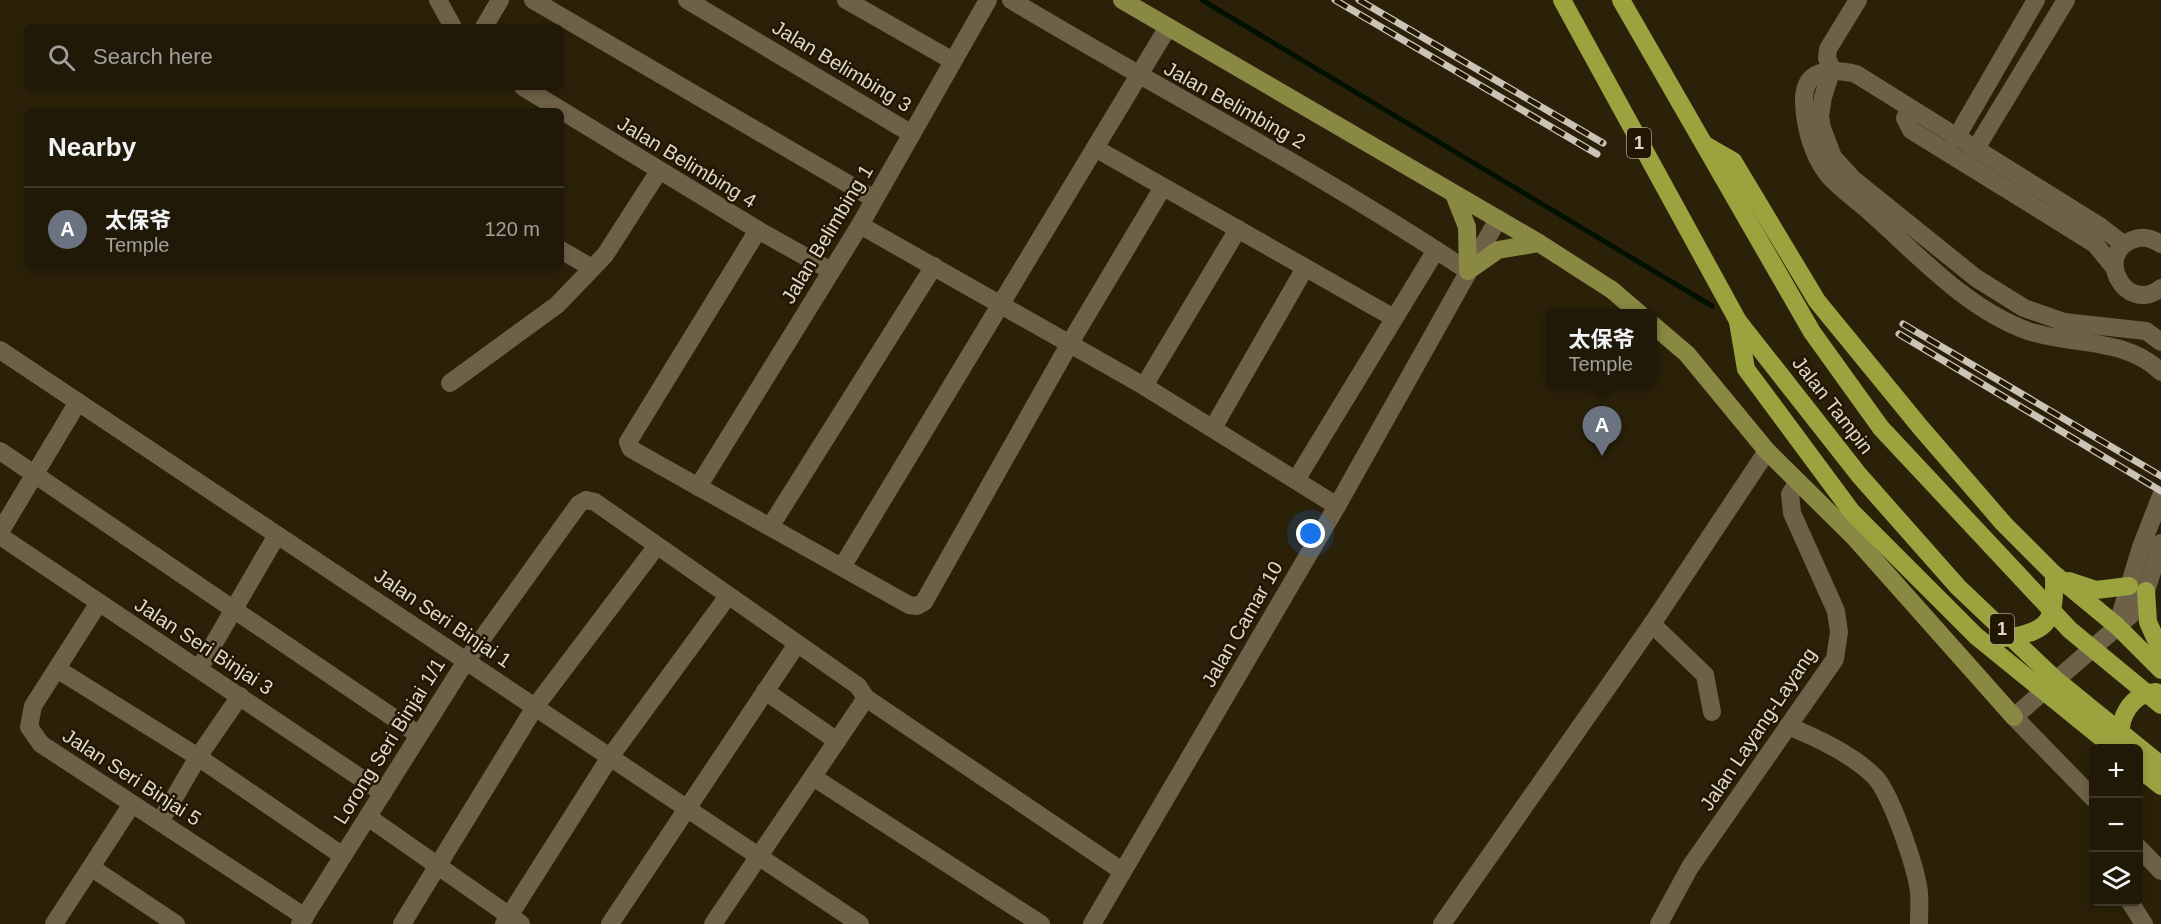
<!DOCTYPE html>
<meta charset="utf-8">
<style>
body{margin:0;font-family:Arial,"Noto Sans SC",sans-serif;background:#282211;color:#f1f3f6}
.controls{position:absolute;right:18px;bottom:18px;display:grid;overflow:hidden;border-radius:9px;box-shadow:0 3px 9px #0003}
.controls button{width:54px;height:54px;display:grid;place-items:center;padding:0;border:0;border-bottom:2px solid #3d3828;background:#201907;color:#f1f3f6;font:30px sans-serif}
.you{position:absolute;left:1311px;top:534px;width:21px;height:21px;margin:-15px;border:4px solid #fff;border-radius:50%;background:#1a73e8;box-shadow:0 0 0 9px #1a73e833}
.badge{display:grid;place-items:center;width:39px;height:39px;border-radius:50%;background:#2563eb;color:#fff;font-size:20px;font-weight:700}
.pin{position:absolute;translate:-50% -50px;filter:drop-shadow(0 2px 3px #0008)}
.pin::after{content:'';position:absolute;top:32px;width:21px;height:18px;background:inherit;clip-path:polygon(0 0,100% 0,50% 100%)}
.popup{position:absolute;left:1546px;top:309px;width:111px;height:78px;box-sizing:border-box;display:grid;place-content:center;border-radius:9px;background:#201907;filter:drop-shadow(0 2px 4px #0005);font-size:20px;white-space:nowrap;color:#a2a09b}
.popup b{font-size:22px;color:#f1f3f6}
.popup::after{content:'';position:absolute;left:50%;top:100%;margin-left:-12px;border:12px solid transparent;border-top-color:#201907}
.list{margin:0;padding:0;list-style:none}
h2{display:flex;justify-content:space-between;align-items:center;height:78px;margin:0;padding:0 24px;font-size:26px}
h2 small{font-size:20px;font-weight:400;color:#a2a09b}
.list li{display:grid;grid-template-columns:39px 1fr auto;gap:18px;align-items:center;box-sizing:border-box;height:84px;padding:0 24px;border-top:2px solid #3d3828}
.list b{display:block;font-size:22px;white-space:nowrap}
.list p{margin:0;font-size:20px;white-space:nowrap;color:#a2a09b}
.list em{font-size:20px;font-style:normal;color:#a2a09b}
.icon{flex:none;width:33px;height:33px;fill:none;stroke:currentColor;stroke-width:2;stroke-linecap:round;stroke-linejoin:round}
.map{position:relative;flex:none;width:2161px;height:924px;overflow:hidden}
.search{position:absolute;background:#201907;box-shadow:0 3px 9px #0003;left:24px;top:24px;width:540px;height:66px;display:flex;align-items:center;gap:15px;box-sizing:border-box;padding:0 21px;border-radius:9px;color:#a2a09b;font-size:22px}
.panel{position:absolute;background:#201907;box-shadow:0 3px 9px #0003;left:24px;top:108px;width:540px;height:162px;border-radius:9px}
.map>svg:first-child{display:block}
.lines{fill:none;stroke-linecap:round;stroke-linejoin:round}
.stream{stroke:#010;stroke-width:5}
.minor{stroke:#6d6148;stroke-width:18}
.major{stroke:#898943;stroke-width:18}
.highway{stroke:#9ba33f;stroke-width:18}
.rail-casing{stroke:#cbc3b5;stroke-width:7}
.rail{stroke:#211702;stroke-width:4.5;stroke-dasharray:14;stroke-linecap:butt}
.labels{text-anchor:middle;stroke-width:5;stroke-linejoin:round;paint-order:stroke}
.shield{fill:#211702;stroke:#a69e8f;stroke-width:1.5}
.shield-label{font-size:18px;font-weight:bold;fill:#dfd8cb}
.street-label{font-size:20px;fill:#dfd8cb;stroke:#211702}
</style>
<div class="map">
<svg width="2161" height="924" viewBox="0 0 2161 924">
<rect width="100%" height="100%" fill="#2b2109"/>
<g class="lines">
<polyline class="stream" points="1202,0 1712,306"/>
<g class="minor">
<polyline points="438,0 453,27"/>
<polyline points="533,0 874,199"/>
<polyline points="687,0 912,134"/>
<polyline points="846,0 953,61"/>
<path d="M1011,0C1163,91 1321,173 1468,271"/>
<polyline points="1858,0 1828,49 1827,58 1832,69 1823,97 1820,116 1822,128 1833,157 1853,179 1976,278 2024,308 2064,322 2146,331 2161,342"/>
<polyline points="484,27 500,0"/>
<polyline points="523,87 758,230 831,271"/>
<polyline points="1910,108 1905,118 1911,130 2095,244 2113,266"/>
<polyline points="1956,138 2036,0"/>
<polyline points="1095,148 1394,318"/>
<polyline points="1975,150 2066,0"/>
<polyline points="860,225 1144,386 1337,506"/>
<polyline points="758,230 628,442 631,449 909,605 917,606 924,602 1070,343 1163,187"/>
<path d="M2123,244L2101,227L1856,74C1831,68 1803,68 1804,102C1805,126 1812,155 1828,175C1840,189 1858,201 1872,214C1919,256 1967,309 2028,331C2072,346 2126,337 2161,372"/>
<path d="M2161,244C2153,239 2144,236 2135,239C2092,252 2125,316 2161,288"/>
<polyline points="561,250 592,268"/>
<polyline points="0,350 860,924"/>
<polyline points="450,383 557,305 605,255 659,171"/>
<polyline points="1144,386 1238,229"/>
<polyline points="1213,428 1305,268"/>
<polyline points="0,451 419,735"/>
<polyline points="1296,480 1436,250"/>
<polyline points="698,487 860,225 988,0"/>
<polyline points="770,527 934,266"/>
<polyline points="0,532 78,402"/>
<polyline points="0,536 383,793"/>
<polyline points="842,567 1168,27"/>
<polyline points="98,604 33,706 29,727 41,744 305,917"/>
<polyline points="1652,624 1705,675 1712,712"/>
<polyline points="2117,626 2141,547 2161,496"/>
<polyline points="57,669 198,757 343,856"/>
<polyline points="199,669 277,535"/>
<polyline points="765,691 837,741"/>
<path d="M1788,726C1817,738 1852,754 1875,777C1891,794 1916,867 1919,892C1920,902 1919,914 1919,924"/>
<polyline points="813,777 1041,924"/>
<polyline points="2094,799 2014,717 2133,613 2146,591 2161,543"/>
<polyline points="368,817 521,924"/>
<polyline points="160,822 198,757 240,696"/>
<polyline points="2138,847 2161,871"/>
<polyline points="92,868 176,924"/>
<polyline points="2130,902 2144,924"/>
<polyline points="54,924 132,804"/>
<polyline points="300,924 466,661 579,504 586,500 595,502 858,686 866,698 1122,871"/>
<polyline points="402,924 535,707 656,547"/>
<polyline points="504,924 610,757 728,596"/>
<polyline points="610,924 797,644"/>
<polyline points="713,924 866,698"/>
<polyline points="1092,924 1337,506 1498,219"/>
<polyline points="1442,924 1652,624 1767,451"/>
<polyline points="1659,924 1690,867 1835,659 1839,632 1836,611 1792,513 1790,494 1797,483"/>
</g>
<g class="major">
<polyline points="1122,0 1539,243 1612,290 1640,314"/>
<polyline points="1454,194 1467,227 1468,271"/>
<polyline points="1468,271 1498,250 1539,243"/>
<polyline points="1653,325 1687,354 1767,451 1854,537 2014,717"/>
</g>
<g class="highway">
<polyline points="1562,0 1738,321 1859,475 1958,587 2055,679 2161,765"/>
<polyline points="1621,0 1812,332 1881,428 2070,630 2161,705"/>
<polyline points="1707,146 1733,161 1817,301 1921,428 2004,524 2054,574 2117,626 2161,670"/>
<polyline points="1738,322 1746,369 1852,512 1976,636 2114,748"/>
<polyline points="2069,581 2096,590 2129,586"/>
<polyline points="2146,591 2148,622 2161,651"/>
<path d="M2004,638C2052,632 2055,619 2054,574"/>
<path d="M2121,741C2118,717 2131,694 2156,692"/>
<polyline points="2138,768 2161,786"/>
</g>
<defs>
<g id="rail">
<polyline points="1335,0 1597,154"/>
<polyline points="1359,0 1603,143"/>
<polyline points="1903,324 2161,476"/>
<polyline points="1899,334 2161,491"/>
</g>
</defs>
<use href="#rail" class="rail-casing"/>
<use href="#rail" class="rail"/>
</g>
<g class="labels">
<g class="shield">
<rect x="1627" y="128" width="24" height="30" rx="4.5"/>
<rect x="1990" y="614" width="24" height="30" rx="4.5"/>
</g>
<g class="shield-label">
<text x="1639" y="149">1</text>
<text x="2002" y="635">1</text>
</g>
<g class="street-label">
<text transform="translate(842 66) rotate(31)" y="7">Jalan Belimbing 3</text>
<text transform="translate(1235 105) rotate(29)" y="7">Jalan Belimbing 2</text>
<text transform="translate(687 162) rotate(31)" y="7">Jalan Belimbing 4</text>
<text transform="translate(827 234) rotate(-59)" y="7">Jalan Belimbing 1</text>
<text transform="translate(1833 405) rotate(52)" y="7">Jalan Tampin</text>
<text transform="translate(443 618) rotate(34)" y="7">Jalan Seri Binjai 1</text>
<text transform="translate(1242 624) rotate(-60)" y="7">Jalan Camar 10</text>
<text transform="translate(204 646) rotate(33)" y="7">Jalan Seri Binjai 3</text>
<text transform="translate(1758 729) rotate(-56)" y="7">Jalan Layang-Layang</text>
<text transform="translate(389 741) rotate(-58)" y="7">Lorong Seri Binjai 1/1</text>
<text transform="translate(132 777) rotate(33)" y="7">Jalan Seri Binjai 5</text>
</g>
</g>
</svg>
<div class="controls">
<button>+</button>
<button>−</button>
<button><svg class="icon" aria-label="layers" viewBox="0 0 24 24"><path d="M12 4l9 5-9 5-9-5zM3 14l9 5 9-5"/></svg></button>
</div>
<div class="you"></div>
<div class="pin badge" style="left:1602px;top:456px;background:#6b7280">A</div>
<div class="popup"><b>太保爷</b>Temple</div>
<div class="search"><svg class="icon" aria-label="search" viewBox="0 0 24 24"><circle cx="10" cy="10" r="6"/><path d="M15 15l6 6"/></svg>Search here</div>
<section class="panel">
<h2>Nearby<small></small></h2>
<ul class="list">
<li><span class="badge" style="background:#6b7280">A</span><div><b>太保爷</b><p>Temple</p></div><em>120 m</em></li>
</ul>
</section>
</div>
